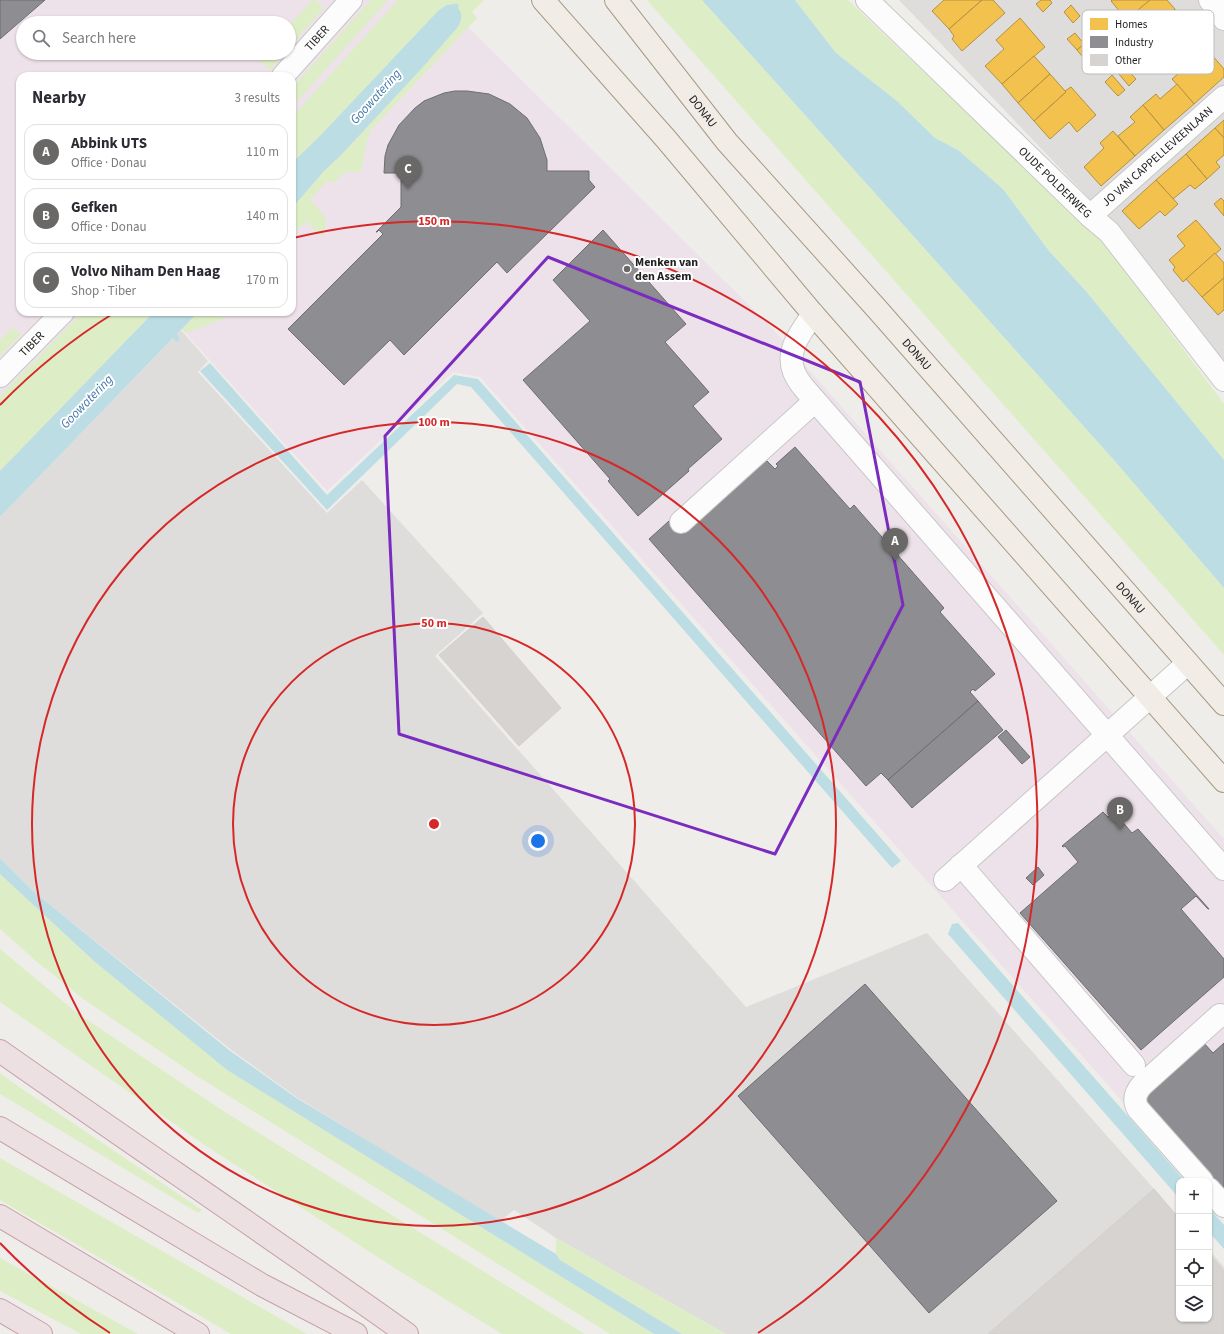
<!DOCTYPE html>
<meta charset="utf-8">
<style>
body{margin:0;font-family:"Source Sans 3",sans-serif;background:#f2f2f3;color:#2b2b33}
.controls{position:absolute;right:12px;bottom:12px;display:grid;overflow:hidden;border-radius:8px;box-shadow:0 1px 3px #0004}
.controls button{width:36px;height:36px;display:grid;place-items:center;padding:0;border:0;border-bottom:1px solid #e1e1e2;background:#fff;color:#2b2b33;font:20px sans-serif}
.you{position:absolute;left:538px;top:841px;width:14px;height:14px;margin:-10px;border:3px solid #fff;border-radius:50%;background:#1a73e8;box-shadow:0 0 0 6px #1a73e833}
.badge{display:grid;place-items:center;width:26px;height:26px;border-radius:50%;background:#696867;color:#fff;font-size:13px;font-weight:700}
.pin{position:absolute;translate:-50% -33px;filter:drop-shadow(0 1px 2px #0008)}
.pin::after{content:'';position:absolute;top:21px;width:14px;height:12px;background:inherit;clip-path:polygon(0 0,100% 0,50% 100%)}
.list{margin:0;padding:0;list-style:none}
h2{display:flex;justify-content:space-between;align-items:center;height:52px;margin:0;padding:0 16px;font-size:17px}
h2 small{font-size:13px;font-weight:400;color:#7c7c81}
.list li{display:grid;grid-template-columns:26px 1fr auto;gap:12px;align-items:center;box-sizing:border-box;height:56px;margin:0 8px 8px;padding:0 8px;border:1px solid #e1e1e2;border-radius:12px}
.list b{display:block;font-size:15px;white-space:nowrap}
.list p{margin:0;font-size:13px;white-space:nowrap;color:#7c7c81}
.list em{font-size:13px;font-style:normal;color:#7c7c81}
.icon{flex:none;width:22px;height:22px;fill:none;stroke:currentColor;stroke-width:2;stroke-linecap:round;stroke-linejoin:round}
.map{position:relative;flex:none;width:1224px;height:1334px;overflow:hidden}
.search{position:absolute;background:#fff;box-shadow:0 1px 3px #0004;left:16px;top:16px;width:280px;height:44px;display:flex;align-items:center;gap:10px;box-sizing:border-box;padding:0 14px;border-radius:22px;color:#7c7c81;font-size:15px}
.panel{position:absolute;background:#fff;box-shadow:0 1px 3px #0004;left:16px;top:72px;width:280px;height:244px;border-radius:12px}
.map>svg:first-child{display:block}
.residential{fill:#dedddb}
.industrial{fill:#ede2e9;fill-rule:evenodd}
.grass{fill:#ddeec7}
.water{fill:#bcdde4}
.homes{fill:#f2c14e;stroke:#b39140}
.industry{fill:#8d8d92;stroke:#6d6d70}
.building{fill:#d6d3d1;stroke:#d3cfcb}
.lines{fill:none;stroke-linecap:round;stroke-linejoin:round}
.minor-casing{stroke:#c8c7c6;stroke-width:24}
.major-casing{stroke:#a69a85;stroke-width:24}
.highway-casing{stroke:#c69fac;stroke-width:24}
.minor{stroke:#fdfcfc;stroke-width:22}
.major{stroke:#f2ece6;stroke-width:22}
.highway{stroke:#ece0e2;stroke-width:22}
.marked{fill:none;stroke:#7b2cbf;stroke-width:3;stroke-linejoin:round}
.ring{fill:none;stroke:#d62828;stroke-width:2}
.poi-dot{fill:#696867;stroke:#fff;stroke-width:1.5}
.labels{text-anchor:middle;stroke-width:4;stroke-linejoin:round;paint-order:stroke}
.street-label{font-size:12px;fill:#212121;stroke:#fff}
.poi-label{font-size:12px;font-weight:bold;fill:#212121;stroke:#fff;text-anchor:start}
.water-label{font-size:13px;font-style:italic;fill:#4178a7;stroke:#fff}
.key{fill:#fff;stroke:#bcbcbc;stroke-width:1}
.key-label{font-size:11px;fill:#212121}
.centre{fill:#d62828;stroke:#fff;stroke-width:2}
.ring-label{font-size:12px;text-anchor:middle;font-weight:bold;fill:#d62828;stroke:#fff;stroke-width:4;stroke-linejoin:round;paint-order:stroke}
</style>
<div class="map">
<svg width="1224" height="1334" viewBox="0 0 1224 1334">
<rect width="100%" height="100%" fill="#efedea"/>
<g class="residential">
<polygon points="899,0 1224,0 1224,361 1121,232"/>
<polygon points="181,330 208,361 198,372 327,513 362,480 483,613 435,656 746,1007 927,933 1179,1217 1179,1319 1209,1319 1209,1250 1224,1267 1224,1334 726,1334 556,1238 514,1210 499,1222 295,1096 230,1049 33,891 0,858 0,517"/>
</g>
<path class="industrial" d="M0,0H471L464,23L772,328L1224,839V1216L480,377L453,372L327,491L174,320L0,500ZM23,23H289V53H23ZM20,76H292V312H20Z"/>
<g class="grass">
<polygon points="312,0 315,0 324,8 289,48 289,26"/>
<polygon points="371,0 388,0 292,107 292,88"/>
<path d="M398,0H484L472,12L477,18L371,130L367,141L361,172H345L333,183L327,181L310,200C321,212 333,218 321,236L306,221L292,235V208L324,171L342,154L422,68L457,28L461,13L455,4L447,5L442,7L318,138L292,163V158L298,152L292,144V117Z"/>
<polygon points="647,0 702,0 1113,459 1224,588 1224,655"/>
<polygon points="795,0 848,0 1105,244 1224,404 1224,460 1085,290 1049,251 1003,189 958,150 935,138 897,101 836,53"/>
<polygon points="264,53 285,53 270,70 258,59"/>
<polygon points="83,312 154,312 0,471 0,396"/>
<polygon points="198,312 217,312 224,319 185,333 182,329"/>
<polygon points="13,327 21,335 0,356 0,340"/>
<polygon points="0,874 95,962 227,1070 654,1334 610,1334 195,1075 86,1001 36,961 0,929"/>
<polygon points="0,949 77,1013 225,1112 585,1334 502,1334 396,1269 203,1144 0,1002"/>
<polygon points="0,1073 12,1082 202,1210 198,1213 0,1094"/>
<polygon points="0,1158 307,1334 231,1334 0,1200"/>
<polygon points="556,1238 726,1334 682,1334 560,1260 556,1254"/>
<polygon points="0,1258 138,1334 81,1334 0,1291"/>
</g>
<g class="water">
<polygon points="702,0 795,0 836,53 897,101 935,138 958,150 1003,189 1049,251 1085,290 1224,460 1224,588 1113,459"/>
<path d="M456,3L459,6L458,8C463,14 462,21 457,28L422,68L342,154L324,171L292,208V163L318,138L439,10L447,5L455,4Z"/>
<polygon points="154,312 198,312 177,334 180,339 177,342 173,338 0,517 0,471"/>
<polygon points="210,363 327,495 454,375 478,379 901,861 892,868 471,387 457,384 327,510 200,371"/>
<polygon points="0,858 33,891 229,1050 295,1097 556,1254 560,1260 682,1334 654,1334 227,1070 95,962 0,874"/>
<polygon points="958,923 1185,1181 1179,1181 1179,1198 948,934 952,924"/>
<polygon points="1209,1208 1224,1225 1224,1249 1209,1232"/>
</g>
<g class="homes">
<polygon points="944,0 982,0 949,29 932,11"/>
<polygon points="982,0 993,0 1005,13 962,51 952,39 954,36 949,29"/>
<polygon points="1041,0 1050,0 1052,3 1043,12 1036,4"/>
<polygon points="1112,0 1150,0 1127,20 1111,1"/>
<polygon points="1150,0 1167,0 1175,9 1138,43 1121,24"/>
<polygon points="1071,5 1080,16 1073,23 1064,12"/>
<polygon points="1175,9 1192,28 1154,61 1138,43"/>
<polygon points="1020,18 1045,47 1002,84 985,66 1004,49 996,40"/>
<polygon points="1075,33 1084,44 1077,50 1067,39"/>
<polygon points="1084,44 1094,54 1086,61 1077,50"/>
<polygon points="1211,54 1224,69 1224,77 1194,104 1172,79 1186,67 1190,72"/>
<polygon points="1034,56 1050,74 1018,103 1002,84"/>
<polygon points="1125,67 1136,79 1129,86 1118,73"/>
<polygon points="1050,74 1066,92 1034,121 1018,103"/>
<polygon points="1112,75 1125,90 1118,96 1105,82"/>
<polygon points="1177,84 1194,104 1164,130 1143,105 1156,94 1160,99"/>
<polygon points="1071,87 1096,115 1077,132 1069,122 1050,139 1034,121 1066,92 1065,91"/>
<polygon points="1143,105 1164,130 1135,156 1118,136 1135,122 1130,117"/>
<polygon points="1224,120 1224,138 1215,128"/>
<polygon points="1215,128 1224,138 1224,155 1216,162 1220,167 1207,179 1186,154"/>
<polygon points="1113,131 1135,156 1101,186 1084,167 1104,148 1100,143"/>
<polygon points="1186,154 1207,179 1195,189 1190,185 1173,199 1156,180"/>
<polygon points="1156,180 1178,204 1165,216 1160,211 1139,229 1122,211"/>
<polygon points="1221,198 1224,201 1224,216 1214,204"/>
<polygon points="1196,220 1221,249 1183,282 1173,270 1175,267 1169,260 1185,246 1177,236"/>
<polygon points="1215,253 1224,263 1224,278 1202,297 1186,279"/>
<polygon points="1224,278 1224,310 1218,315 1202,297"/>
</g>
<g class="industry">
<polygon points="0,0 45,0 0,39"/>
<polygon points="455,91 467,91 489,94 510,104 527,118 540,138 547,160 547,171 589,171 589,180 595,187 507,273 497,262 404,355 390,340 344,385 288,329 383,234 379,230 377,232 376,232 401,207 401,178 407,178 407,173 384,173 385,156 388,145 399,125 415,108 424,101 444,93"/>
<polygon points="603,230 686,324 665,342 709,392 693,406 722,439 688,469 689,471 638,516 608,481 610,479 523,380 590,321 553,280"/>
<polygon points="795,447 850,509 854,505 944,608 940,612 995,674 975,691 973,689 970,692 978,701 888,780 881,773 866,786 649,539 669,521 681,534 766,460 775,469 778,466 776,464"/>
<polygon points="978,701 1003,730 912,808 888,780"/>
<polygon points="1006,730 1030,757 1022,764 998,737"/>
<polygon points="1103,812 1108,817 1114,812 1132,833 1138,829 1209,909 1208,909 1196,896 1181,909 1224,959 1224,977 1141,1050 1020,913 1078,862 1065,846 1063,847 1062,846"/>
<polygon points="1038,867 1044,875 1033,885 1026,878"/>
<polygon points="865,984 1057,1201 929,1313 738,1096"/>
<polygon points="1202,1041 1213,1053 1224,1043 1224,1198 1148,1112 1145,1096"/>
</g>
<g class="building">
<polygon points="483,617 561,708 519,746 439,655"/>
<polygon points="1154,1189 1179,1219 1179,1319 1209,1319 1209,1254 1224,1271 1224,1334 988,1334"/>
</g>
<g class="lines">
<defs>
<g id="minor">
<path id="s1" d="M867,0L1090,216L1109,232L1224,380"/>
<polyline points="1210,0 1224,19"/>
<path id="s2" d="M283,76L351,0"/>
<path id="s3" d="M1090,216L1224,97"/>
<path d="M813,314C802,332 785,349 794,372C796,377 800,383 804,388L1224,869"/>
<path id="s4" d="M0,376L63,312"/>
<polyline points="681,522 815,401"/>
<polyline points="961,865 1134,1065"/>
<polyline points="945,880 1188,663"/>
<path d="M1202,1181L1138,1109C1133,1100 1135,1093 1142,1085L1220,1015L1224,1016"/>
<polyline points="1209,1189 1224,1206"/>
</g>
<g id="major">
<polyline points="543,0 666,139 813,314 1224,781"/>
<path id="s5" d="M616,0L727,142L877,309L1224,704"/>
</g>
<g id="highway">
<path d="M0,1051C135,1146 272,1238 407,1334"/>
<polyline points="0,1128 262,1285 356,1334"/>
<polyline points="0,1216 198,1334"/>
<polyline points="0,1310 41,1334"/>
</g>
</defs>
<use href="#minor" class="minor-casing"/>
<use href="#major" class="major-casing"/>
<use href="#highway" class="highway-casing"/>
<use href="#minor" class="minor"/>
<use href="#major" class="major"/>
<use href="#highway" class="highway"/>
</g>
<path class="marked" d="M548,257L860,382L903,605L775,854L399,734L385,436Z"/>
<g class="ring">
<circle cx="434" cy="824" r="201"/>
<circle cx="434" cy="824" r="402"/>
<path d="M110 1333A603 603 0 0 1 0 1243M0 405A603 603 0 0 1 114 313M293 238A603 603 0 0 1 758 1333"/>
</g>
<circle class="poi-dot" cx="627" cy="269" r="4"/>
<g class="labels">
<g class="street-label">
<text dy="4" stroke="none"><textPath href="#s2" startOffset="51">TIBER</textPath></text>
<text dy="4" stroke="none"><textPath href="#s5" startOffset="141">DONAU</textPath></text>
<text dy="4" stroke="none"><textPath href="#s3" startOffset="90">JO VAN CAPPELLEVEENLAAN</textPath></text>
<text dy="4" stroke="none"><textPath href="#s1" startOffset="262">OUDE POLDERWEG</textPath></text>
<text dy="4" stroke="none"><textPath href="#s4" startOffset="45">TIBER</textPath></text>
<text dy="4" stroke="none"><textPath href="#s5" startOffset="465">DONAU</textPath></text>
<text dy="4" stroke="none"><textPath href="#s5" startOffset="789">DONAU</textPath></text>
</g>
<g class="poi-label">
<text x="635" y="266">Menken van<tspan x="635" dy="14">den Assem</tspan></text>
</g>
<g class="water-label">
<text transform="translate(375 96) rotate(-48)" y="5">Goowatering</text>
<text transform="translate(86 401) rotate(-46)" y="5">Goowatering</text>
</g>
</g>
<rect x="1082" y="10" width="132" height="64" rx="6" class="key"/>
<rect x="1090" y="18" width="18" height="12" fill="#f2c14e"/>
<rect x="1090" y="36" width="18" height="12" fill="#8d8d92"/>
<rect x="1090" y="54" width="18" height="12" fill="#d6d3d1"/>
<g class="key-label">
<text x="1115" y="28">Homes</text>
<text x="1115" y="46">Industry</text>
<text x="1115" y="64">Other</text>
</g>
<circle cx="434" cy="824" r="6" class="centre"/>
<g class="ring-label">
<text x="434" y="225">150 m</text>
<text x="434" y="426">100 m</text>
<text x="434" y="627">50 m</text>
</g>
</svg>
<div class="controls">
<button>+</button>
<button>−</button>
<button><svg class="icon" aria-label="locate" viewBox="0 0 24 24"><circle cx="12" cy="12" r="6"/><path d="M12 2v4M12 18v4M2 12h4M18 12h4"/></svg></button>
<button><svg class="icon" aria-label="layers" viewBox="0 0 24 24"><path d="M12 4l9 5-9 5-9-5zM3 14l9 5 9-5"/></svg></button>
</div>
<div class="you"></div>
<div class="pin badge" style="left:895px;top:561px">A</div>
<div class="pin badge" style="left:1120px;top:830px">B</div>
<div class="pin badge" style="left:408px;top:189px">C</div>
<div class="search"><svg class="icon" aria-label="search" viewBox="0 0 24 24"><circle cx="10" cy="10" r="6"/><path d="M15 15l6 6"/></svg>Search here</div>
<section class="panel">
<h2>Nearby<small>3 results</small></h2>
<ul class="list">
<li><span class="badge">A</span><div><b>Abbink UTS</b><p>Office · Donau</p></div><em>110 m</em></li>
<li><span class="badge">B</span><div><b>Gefken</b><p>Office · Donau</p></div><em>140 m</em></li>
<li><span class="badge">C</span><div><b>Volvo Niham Den Haag</b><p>Shop · Tiber</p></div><em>170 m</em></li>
</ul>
</section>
</div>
